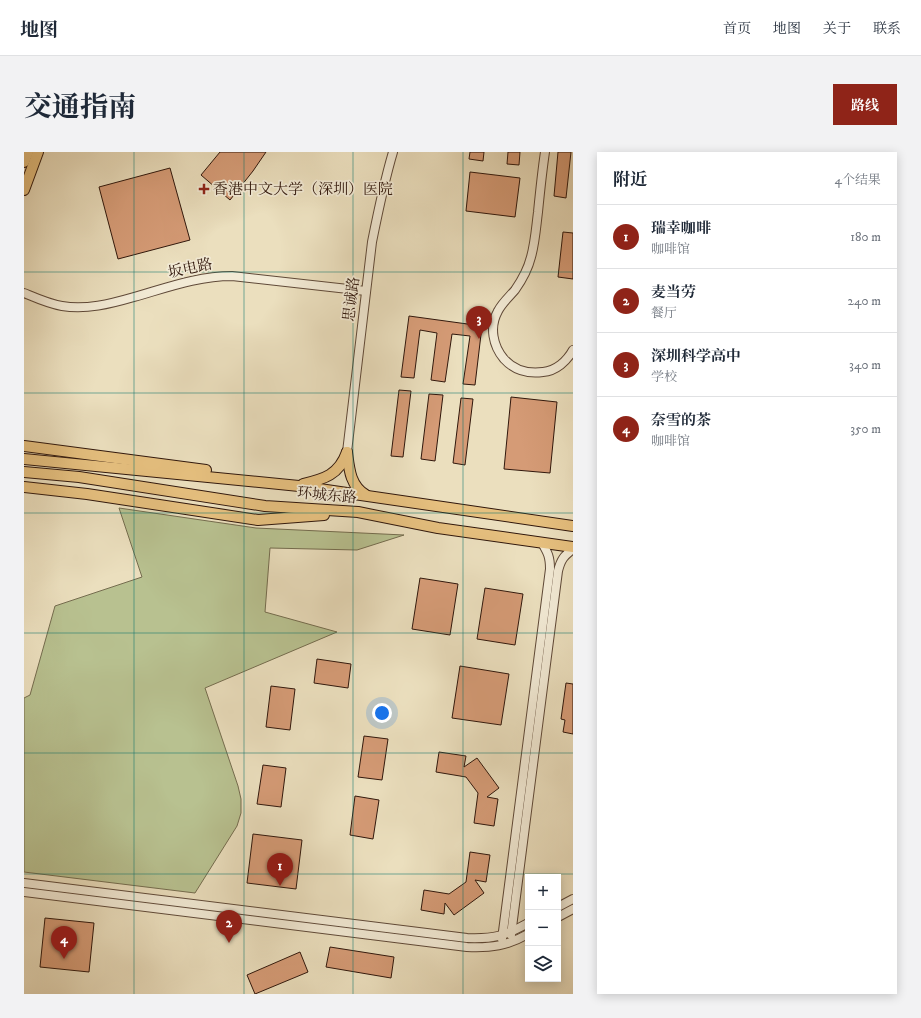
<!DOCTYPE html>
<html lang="zh">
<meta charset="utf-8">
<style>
body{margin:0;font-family:"IM FELL DW Pica","Noto Serif SC",serif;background:#f2f2f3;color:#1f2937}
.controls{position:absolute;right:12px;bottom:12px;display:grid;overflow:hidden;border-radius:0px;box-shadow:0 2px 10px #0003}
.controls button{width:36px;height:36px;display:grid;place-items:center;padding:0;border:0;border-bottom:1px solid #e0e1e3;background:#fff;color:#1f2937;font:20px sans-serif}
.you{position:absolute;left:358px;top:561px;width:14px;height:14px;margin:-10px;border:3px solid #fff;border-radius:50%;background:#1a73e8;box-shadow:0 0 0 6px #1a73e833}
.badge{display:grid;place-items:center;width:26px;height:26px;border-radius:50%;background:#8f2418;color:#fff;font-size:13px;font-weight:700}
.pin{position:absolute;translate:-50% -33px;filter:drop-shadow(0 1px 2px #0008)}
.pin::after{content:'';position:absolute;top:21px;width:14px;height:12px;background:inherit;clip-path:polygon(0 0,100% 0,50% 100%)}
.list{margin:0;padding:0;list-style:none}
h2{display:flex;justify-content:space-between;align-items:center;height:52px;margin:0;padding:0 16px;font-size:17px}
h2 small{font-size:13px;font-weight:400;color:#747a83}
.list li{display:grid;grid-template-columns:26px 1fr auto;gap:12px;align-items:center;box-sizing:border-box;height:64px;padding:0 16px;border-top:1px solid #e0e1e3}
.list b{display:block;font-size:15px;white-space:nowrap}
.list p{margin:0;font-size:13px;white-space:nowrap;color:#747a83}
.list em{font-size:13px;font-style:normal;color:#747a83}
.icon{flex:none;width:22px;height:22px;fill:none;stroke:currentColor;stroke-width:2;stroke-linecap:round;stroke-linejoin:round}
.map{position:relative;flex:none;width:549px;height:842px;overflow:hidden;border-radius:0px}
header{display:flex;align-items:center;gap:24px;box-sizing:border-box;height:56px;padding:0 20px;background:#fff;border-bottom:1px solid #e0e1e3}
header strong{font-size:19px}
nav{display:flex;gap:22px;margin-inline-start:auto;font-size:14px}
.intro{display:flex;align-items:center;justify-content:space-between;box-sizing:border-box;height:96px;padding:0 24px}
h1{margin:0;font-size:28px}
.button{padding:10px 18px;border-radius:0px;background:#8f2418;color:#fff;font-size:14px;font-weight:700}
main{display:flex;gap:24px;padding:0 24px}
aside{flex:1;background:#fff;border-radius:0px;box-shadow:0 2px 10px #0003}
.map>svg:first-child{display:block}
.green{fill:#b8c190;stroke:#746c4e}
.building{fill:#d59b76;stroke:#30170c}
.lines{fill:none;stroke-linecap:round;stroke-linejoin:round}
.minor-casing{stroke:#5f4938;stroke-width:10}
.major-casing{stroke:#30170c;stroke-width:12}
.minor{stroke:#f2ead5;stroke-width:8}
.major{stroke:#e6c07f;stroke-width:10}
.grid{fill:none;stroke:#0f766e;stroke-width:1;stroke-opacity:0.55}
.poi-dot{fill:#8f2418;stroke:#f2ead5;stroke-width:1.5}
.labels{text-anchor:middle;stroke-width:3.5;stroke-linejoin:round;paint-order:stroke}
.poi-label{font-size:15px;fill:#30170c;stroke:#f2ead5;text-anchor:start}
.street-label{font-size:15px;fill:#30170c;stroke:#f2ead5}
</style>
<header>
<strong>地图</strong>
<nav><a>首页</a><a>地图</a><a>关于</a><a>联系</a></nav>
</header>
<div class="intro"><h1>交通指南</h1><a class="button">路线</a></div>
<main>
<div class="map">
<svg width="549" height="842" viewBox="0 0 549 842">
<rect width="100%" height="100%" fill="#ebdfbe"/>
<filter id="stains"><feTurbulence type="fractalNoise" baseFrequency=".005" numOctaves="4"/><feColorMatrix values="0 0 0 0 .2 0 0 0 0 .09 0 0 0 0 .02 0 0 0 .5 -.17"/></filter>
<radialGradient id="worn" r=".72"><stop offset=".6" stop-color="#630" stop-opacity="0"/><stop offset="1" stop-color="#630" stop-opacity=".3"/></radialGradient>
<polygon class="green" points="95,356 232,376 380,383 333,398 246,396 241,460 313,480 181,536 214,634 217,647 217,661 213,674 171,741 0,720 0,546 6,543 31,454 118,425"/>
<g class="building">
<polygon points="196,0 242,0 229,19 206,48 177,23"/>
<polygon points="446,0 460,0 459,9 445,7"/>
<polygon points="484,0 496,0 495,13 483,12"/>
<polygon points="534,0 547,0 542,46 530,44"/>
<polygon points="146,16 166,88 94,107 75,35"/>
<polygon points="446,20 496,26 491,65 442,59"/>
<polygon points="539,80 549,81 549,127 534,125"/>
<polygon points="385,164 458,174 451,233 439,232 446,184 428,182 421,230 407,228 413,181 396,178 390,226 377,225"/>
<polygon points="375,238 387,239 379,305 367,304"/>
<polygon points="405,242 419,243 411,309 397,307"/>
<polygon points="487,245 533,250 526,321 480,317"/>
<polygon points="437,246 449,247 441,313 429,311"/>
<polygon points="396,426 434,432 426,483 388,477"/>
<polygon points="461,436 499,442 491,493 453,487"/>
<polygon points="293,507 327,512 324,536 290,531"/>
<polygon points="436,514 485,522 477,573 428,566"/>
<polygon points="542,531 549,532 549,582 539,580 541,568 537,567"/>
<polygon points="247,534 271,537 266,578 242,575"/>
<polygon points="340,584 364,587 358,628 334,625"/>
<polygon points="415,600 442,604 440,615 453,606 475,636 463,645 474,647 470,674 450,671 454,641 442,625 412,620"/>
<polygon points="239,613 262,616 257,655 233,652"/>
<polygon points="331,644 355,648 349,687 326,683"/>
<polygon points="229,682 278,688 272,737 223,731"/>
<polygon points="446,700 466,703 462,730 451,728 460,741 430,763 421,751 420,762 397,758 400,738 425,742 442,730"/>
<polygon points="21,766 70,771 65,820 16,815"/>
<polygon points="306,795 370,805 367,826 302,815"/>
<polygon points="276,800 284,820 231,842 223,823"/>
</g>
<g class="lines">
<defs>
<g id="minor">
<path d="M521,0C518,20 516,40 514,60C512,76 511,91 507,105C504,117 498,128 491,138C485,145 478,151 474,159C465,175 469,194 480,207C490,218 504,222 519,220C532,219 543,209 549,198"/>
<path d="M0,141C12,146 25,152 38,154C62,158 86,152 110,145C142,136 174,124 208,124L342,139"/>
<path d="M323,300L348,90C354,60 360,30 369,0"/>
<path d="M0,731L443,786C470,787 481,784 504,771"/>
<path d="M0,740L443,795C467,796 483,794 504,782"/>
<polyline points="534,755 549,747"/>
<polyline points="534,765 549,757"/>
<path d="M487,783L534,419C537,407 540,404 549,397"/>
<path d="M478,787L526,417C526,405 524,401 518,391"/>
</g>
<g id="major">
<polyline points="0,10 4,0"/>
<polyline points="0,38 14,0"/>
<polyline points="0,294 182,318"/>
<path d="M323,300C325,316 326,334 342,343"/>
<polyline points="0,307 275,334 549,374"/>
<polyline points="0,320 55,325 241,354 334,360 414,376 549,395"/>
<path d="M279,332C300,327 315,323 323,300"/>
<polyline points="0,335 63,342 234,368 300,363"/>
</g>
</defs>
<use href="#minor" class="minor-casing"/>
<use href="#major" class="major-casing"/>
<use href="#minor" class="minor"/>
<use href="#major" class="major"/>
</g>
<path class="grid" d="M110,0V842M220,0V842M329,0V842M439,0V842M0,120H549M0,241H549M0,361H549M0,481H549M0,601H549M0,722H549"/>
<path class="poi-dot" d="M178 31h4v4h4v4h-4v4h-4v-4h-4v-4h4z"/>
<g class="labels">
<g class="poi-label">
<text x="189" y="42">香港中文大学（深圳）医院</text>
</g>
<g class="street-label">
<text transform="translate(166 116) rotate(-12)" y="5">坂电路</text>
<text transform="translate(327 147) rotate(-83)" y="5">思诚路</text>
<text transform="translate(303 343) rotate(5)" y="5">环城东路</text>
</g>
</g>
<rect width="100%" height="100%" filter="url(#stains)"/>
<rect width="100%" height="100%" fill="url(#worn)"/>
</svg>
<div class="controls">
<button>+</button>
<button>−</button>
<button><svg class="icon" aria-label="layers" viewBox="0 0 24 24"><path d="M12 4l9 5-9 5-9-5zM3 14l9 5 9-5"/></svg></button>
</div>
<div class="you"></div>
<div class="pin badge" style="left:256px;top:734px">1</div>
<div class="pin badge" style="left:205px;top:791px">2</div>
<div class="pin badge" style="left:455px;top:187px">3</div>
<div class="pin badge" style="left:40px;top:807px">4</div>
</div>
<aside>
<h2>附近<small>4个结果</small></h2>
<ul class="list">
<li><span class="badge">1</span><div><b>瑞幸咖啡</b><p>咖啡馆</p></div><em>180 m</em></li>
<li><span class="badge">2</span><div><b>麦当劳</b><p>餐厅</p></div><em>240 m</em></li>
<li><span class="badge">3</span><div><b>深圳科学高中</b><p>学校</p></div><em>340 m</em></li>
<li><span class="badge">4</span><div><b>奈雪的茶</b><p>咖啡馆</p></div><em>350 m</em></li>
</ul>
</aside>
</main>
